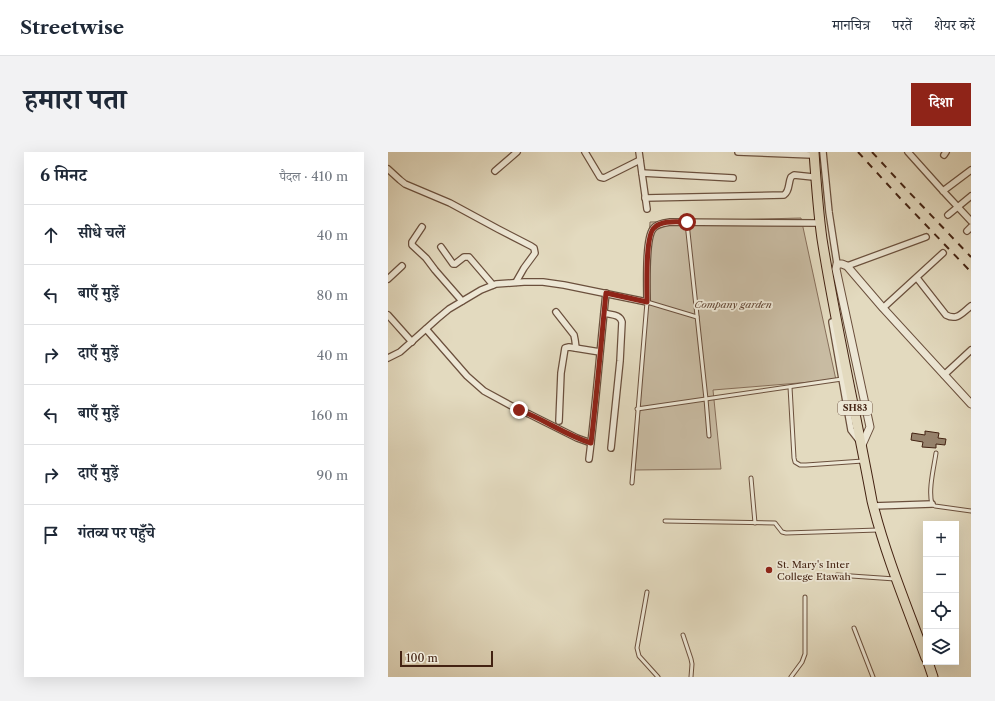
<!DOCTYPE html>
<html lang="hi">
<meta charset="utf-8">
<style>
body{margin:0;font-family:"Libre Caslon Text","Noto Serif Devanagari",serif;background:#f2f2f3;color:#1f2937}
.controls{position:absolute;right:12px;bottom:12px;display:grid;overflow:hidden;border-radius:0px;box-shadow:0 4px 16px #0002}
.controls button{width:36px;height:36px;display:grid;place-items:center;padding:0;border:0;border-bottom:1px solid #e0e1e3;background:#fff;color:#1f2937;font:20px sans-serif}
.scale{position:absolute;left:12px;bottom:10px;width:93px;box-sizing:border-box;padding-left:4px;border:2px solid #432212;border-top:0;font-size:11px;line-height:14px;white-space:nowrap;color:#432212;-webkit-text-stroke:3px #ede7d5;paint-order:stroke}
.stop{position:absolute;width:12px;height:12px;margin:-9px;border:3px solid #8f2418;border-radius:50%;background:#fff}
.stop.end{background:#8f2418;border-color:#fff;box-shadow:0 1px 4px #0008}
.list{margin:0;padding:0;list-style:none}
h2{display:flex;justify-content:space-between;align-items:center;height:52px;margin:0;padding:0 16px;font-size:17px}
h2 small{font-size:13px;font-weight:400;color:#747a83}
.list li{display:grid;grid-template-columns:26px 1fr auto;gap:12px;align-items:center;box-sizing:border-box;height:60px;padding:0 16px;border-top:1px solid #e0e1e3}
.list b{display:block;font-size:15px;white-space:nowrap}
.list em{font-size:13px;font-style:normal;color:#747a83}
.icon{flex:none;width:22px;height:22px;fill:none;stroke:currentColor;stroke-width:2;stroke-linecap:round;stroke-linejoin:round}
.map{position:relative;flex:none;width:583px;height:525px;overflow:hidden;border-radius:0px}
header{display:flex;align-items:center;gap:24px;box-sizing:border-box;height:56px;padding:0 20px;background:#fff;border-bottom:1px solid #e0e1e3}
header strong{font-size:19px}
nav{display:flex;gap:22px;margin-inline-start:auto;font-size:14px}
.intro{display:flex;align-items:center;justify-content:space-between;box-sizing:border-box;height:96px;padding:0 24px}
h1{margin:0;font-size:28px}
.button{padding:10px 18px;border-radius:0px;background:#8f2418;color:#fff;font-size:14px;font-weight:700}
main{display:flex;gap:24px;padding:0 24px}
aside{flex:1;background:#fff;border-radius:0px;box-shadow:0 4px 16px #0002}
.map>svg:first-child{display:block}
.green{fill:#c8bba2;stroke:#866e5a}
.building{fill:#96826c;stroke:#432212}
.lines{fill:none;stroke-linecap:round;stroke-linejoin:round}
.service-casing{stroke:#6b503d;stroke-width:5}
.minor-casing{stroke:#6b503d;stroke-width:8}
.tertiary-casing{stroke:#6b503d;stroke-width:9}
.primary-casing{stroke:#432212;stroke-width:11}
.service{stroke:#ede7d5;stroke-width:3}
.minor{stroke:#ede7d5;stroke-width:5.5}
.tertiary{stroke:#ede7d5;stroke-width:7}
.primary{stroke:#e3dabf;stroke-width:9}
.rail{stroke:#432212;stroke-width:2;stroke-dasharray:7 7;stroke-linecap:butt}
.route{stroke:#8f2418;stroke-width:5}
.poi-dot{fill:#8f2418;stroke:#ede7d5;stroke-width:1.5}
.labels{text-anchor:middle;stroke-width:3.5;stroke-linejoin:round;paint-order:stroke}
.shield{fill:#ede7d5;stroke:#765d4c;stroke-width:1}
.shield-label{font-size:9px;font-weight:bold;fill:#432212}
.park-label{font-size:10px;font-style:italic;fill:#644836;stroke:#ede7d5}
.poi-label{font-size:10px;fill:#432212;stroke:#ede7d5;text-anchor:start}
</style>
<header>
<strong>Streetwise</strong>
<nav><a>मानचित्र</a><a>परतें</a><a>शेयर करें</a></nav>
</header>
<div class="intro"><h1>हमारा पता</h1><a class="button">दिशा</a></div>
<main>
<aside>
<h2>6 मिनट<small>पैदल · 410 m</small></h2>
<ul class="list">
<li><svg class="icon" aria-label="ahead" viewBox="0 0 24 24"><path d="M12 20V5M6 11l6-6 6 6"/></svg><div><b>सीधे चलें</b></div><em>40 m</em></li>
<li><svg class="icon" aria-label="left" viewBox="0 0 24 24"><path d="M17 20v-9H6M10 6l-5 5 5 5"/></svg><div><b>बाएँ मुड़ें</b></div><em>80 m</em></li>
<li><svg class="icon" aria-label="right" viewBox="0 0 24 24"><path d="M7 20v-9h11M14 6l5 5-5 5"/></svg><div><b>दाएँ मुड़ें</b></div><em>40 m</em></li>
<li><svg class="icon" aria-label="left" viewBox="0 0 24 24"><path d="M17 20v-9H6M10 6l-5 5 5 5"/></svg><div><b>बाएँ मुड़ें</b></div><em>160 m</em></li>
<li><svg class="icon" aria-label="right" viewBox="0 0 24 24"><path d="M7 20v-9h11M14 6l5 5-5 5"/></svg><div><b>दाएँ मुड़ें</b></div><em>90 m</em></li>
<li><svg class="icon" aria-label="arrive" viewBox="0 0 24 24"><path d="M6 21V4h12l-3 4 3 4H6"/></svg><div><b>गंतव्य पर पहुँचे</b></div></li>
</ul>
</aside>
<div class="map">
<svg width="583" height="525" viewBox="0 0 583 525">
<rect width="100%" height="100%" fill="#e3dabf"/>
<filter id="stains"><feTurbulence type="fractalNoise" baseFrequency=".005" numOctaves="4"/><feColorMatrix values="0 0 0 0 .2 0 0 0 0 .09 0 0 0 0 .02 0 0 0 .5 -.17"/></filter>
<radialGradient id="worn" r=".72"><stop offset=".6" stop-color="#630" stop-opacity="0"/><stop offset="1" stop-color="#630" stop-opacity=".3"/></radialGradient>
<polygon class="green" points="413,66 448,228 325,238 333,317 247,318 252,255 262,70"/>
<polygon class="building" points="537,279 551,281 550,286 558,287 557,293 548,292 548,296 534,295 535,290 523,288 524,281 537,283"/>
<g class="lines">
<defs>
<g id="service">
<polyline points="299,71 318,247 321,284"/>
<polyline points="402,235 406,306 407,310 412,313 418,313 475,309"/>
<polyline points="249,257 454,227"/>
<path d="M548,301C546,315 540,338 544,352L547,354L583,359"/>
<polyline points="363,326 367,371"/>
<polyline points="244,331 259,150 309,165"/>
<polyline points="277,369 387,371 394,380 398,381 490,378"/>
<polyline points="449,423 507,427"/>
<polyline points="259,440 249,496 251,504 270,525"/>
<polyline points="466,476 485,525"/>
<polyline points="295,483 303,507 304,512 303,525"/>
<polyline points="403,525 414,510 417,502 417,445"/>
</g>
<g id="minor">
<polyline points="197,0 212,25 216,26 252,8"/>
<polyline points="251,0 259,57"/>
<polyline points="350,0 424,3"/>
<polyline points="435,0 441,60 449,112"/>
<polyline points="520,0 555,39 583,69"/>
<polyline points="556,3 558,0"/>
<polyline points="0,17 12,28 17,32 62,51 110,77 143,94 146,96 147,101 136,116 128,130"/>
<polyline points="107,19 129,0"/>
<polyline points="254,21 345,26"/>
<polyline points="555,39 583,18"/>
<path d="M257,46L396,43C402,39 400,31 403,25L406,23L425,25"/>
<polyline points="560,63 583,44"/>
<polyline points="34,75 24,90 24,93 38,106 47,118 74,149"/>
<polyline points="579,79 583,75"/>
<polyline points="53,95 65,112 67,112 76,105 81,105 105,133"/>
<polyline points="459,114 538,85"/>
<path d="M529,126L558,163C569,169 574,161 583,154"/>
<polyline points="0,127 14,114"/>
<polyline points="495,156 555,101"/>
<polyline points="168,160 186,183 187,188 188,196"/>
<path d="M216,161C223,163 232,162 234,170L232,209L223,296"/>
<polyline points="0,163 24,190"/>
<polyline points="444,170 463,278 470,287"/>
<polyline points="38,177 79,224 96,239 131,258 141,262 189,286 203,291"/>
<path d="M0,206L12,200L49,167L61,157L93,138L108,132L136,130H155L176,133L259,150C259,135 257,87 265,77C268,72 276,71 282,70L429,71"/>
<polyline points="556,223 583,198"/>
<polyline points="171,269 173,221 177,196 181,195 212,200"/>
<path d="M201,307C208,252 212,197 218,141"/>
<polyline points="485,354 544,352"/>
</g>
<polyline id="tertiary" points="474,293 482,275 448,117 449,112 454,112 459,114 495,156 583,252"/>
<g id="primary">
<path d="M426,0C428,29 430,58 434,87C448,175 468,262 484,349C497,402 519,455 538,506"/>
<polyline points="540,510 545,525"/>
</g>
</defs>
<use href="#service" class="service-casing"/>
<use href="#minor" class="minor-casing"/>
<use href="#tertiary" class="tertiary-casing"/>
<use href="#primary" class="primary-casing"/>
<use href="#service" class="service"/>
<use href="#minor" class="minor"/>
<use href="#tertiary" class="tertiary"/>
<use href="#primary" class="primary"/>
<g class="rail">
<polyline points="470,0 512,46 583,120"/>
<polyline points="484,0 520,39 583,105"/>
</g>
</g>
<g class="lines">
<path class="route" d="M131,258C156,267 177,283 203,291C209,241 213,191 218,141L259,150C259,136 257,84 266,76C274,68 288,70 299,70"/>
</g>
<circle class="poi-dot" cx="381" cy="418" r="4"/>
<g class="labels">
<rect class="shield" x="450" y="249" width="34" height="14" rx="3"/>
<g class="shield-label">
<text x="467" y="259">SH83</text>
</g>
<g class="park-label">
<text x="345" y="156">Company garden</text>
</g>
<g class="poi-label">
<text x="389" y="416">St. Mary's Inter<tspan x="389" dy="12">College Etawah</tspan></text>
</g>
</g>
<rect width="100%" height="100%" filter="url(#stains)"/>
<rect width="100%" height="100%" fill="url(#worn)"/>
</svg>
<div class="controls">
<button>+</button>
<button>−</button>
<button><svg class="icon" aria-label="locate" viewBox="0 0 24 24"><circle cx="12" cy="12" r="6"/><path d="M12 2v4M12 18v4M2 12h4M18 12h4"/></svg></button>
<button><svg class="icon" aria-label="layers" viewBox="0 0 24 24"><path d="M12 4l9 5-9 5-9-5zM3 14l9 5 9-5"/></svg></button>
</div>
<div class="scale">100 m</div>
<div class="stop" style="left:299px;top:70px"></div>
<div class="stop end" style="left:131px;top:258px"></div>
</div>
</main>
